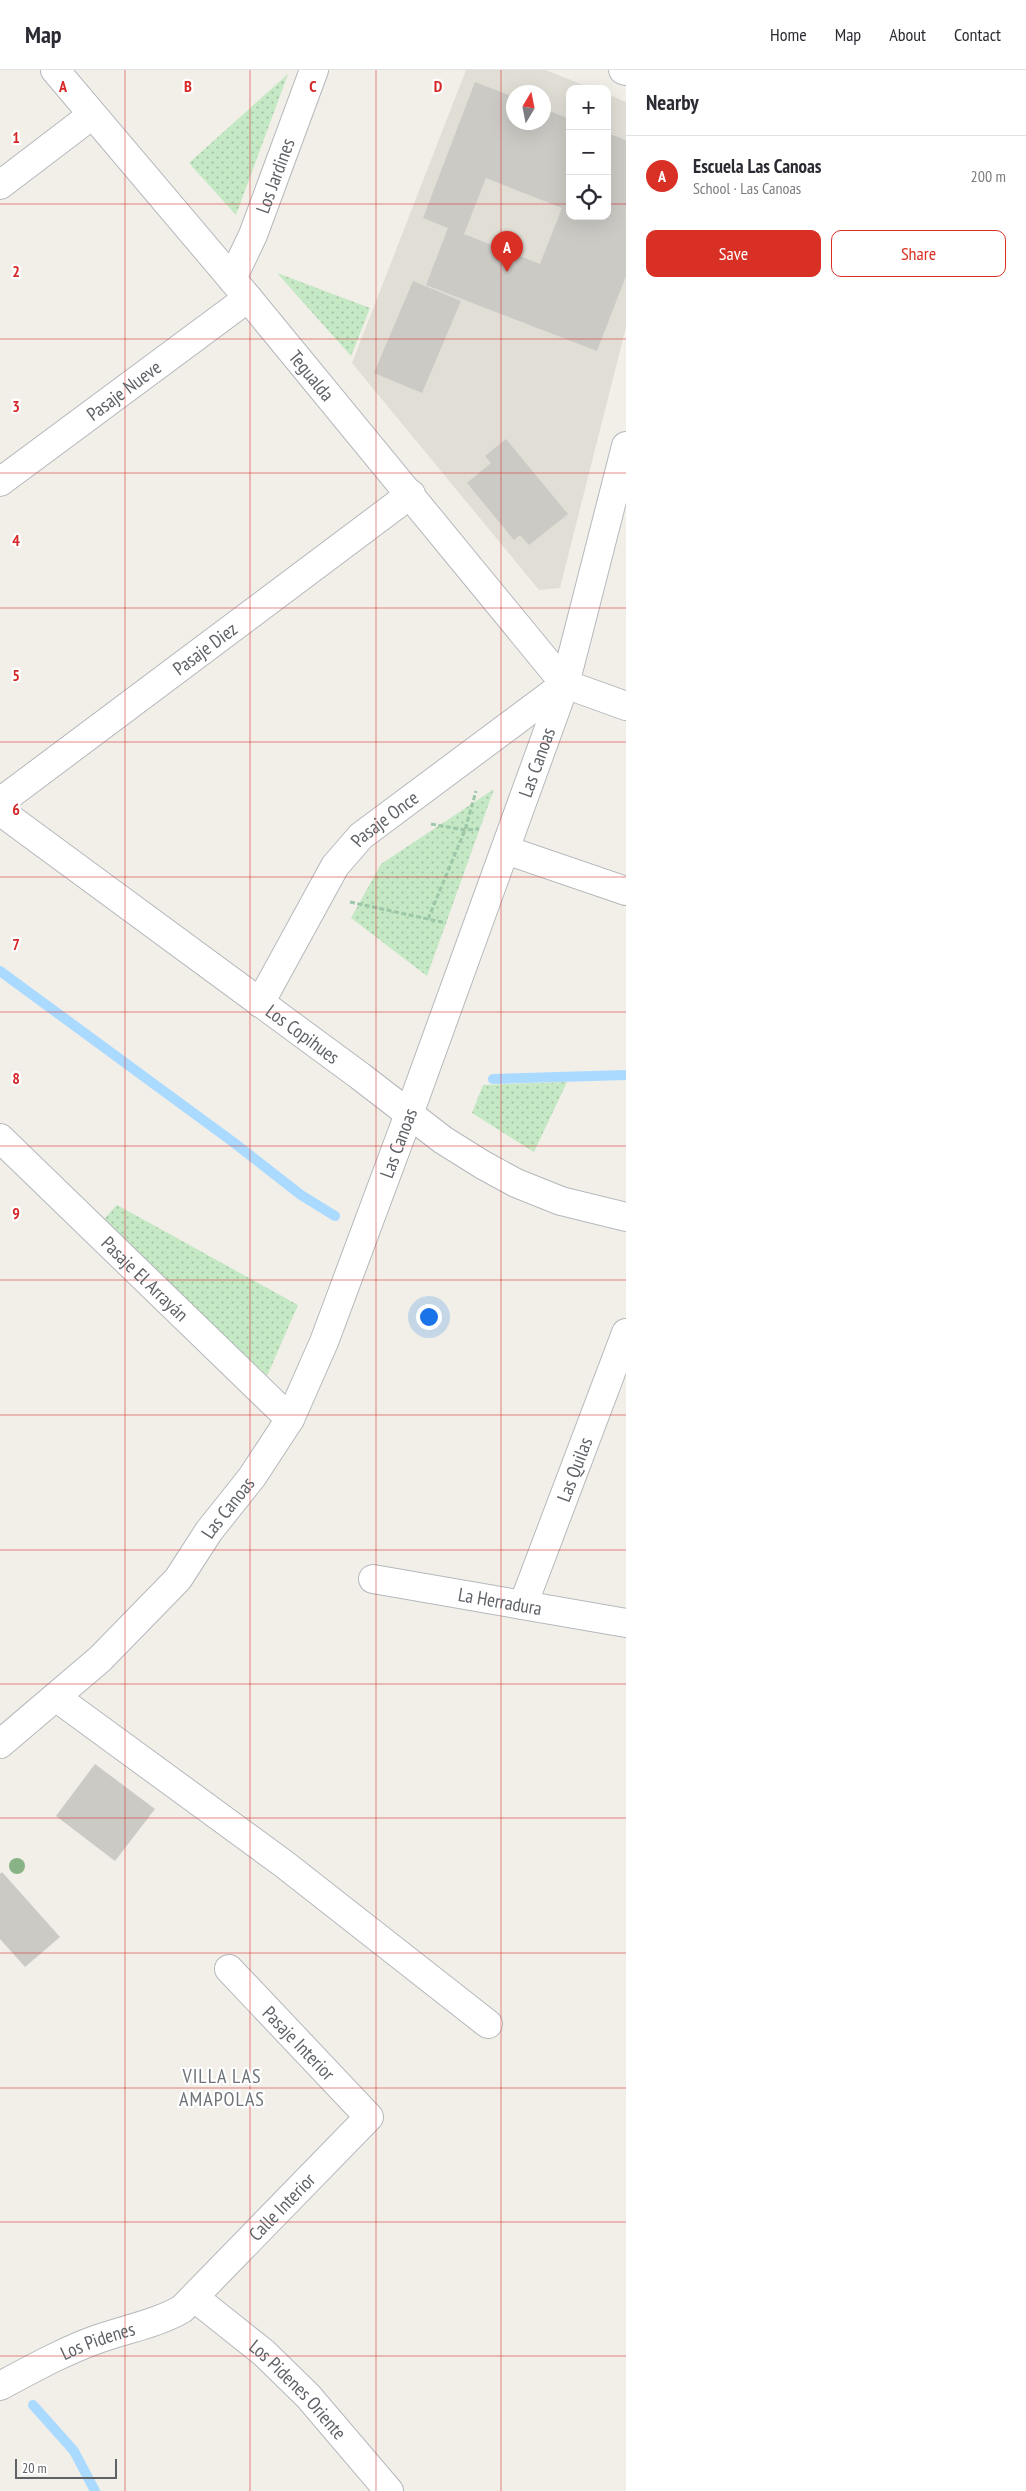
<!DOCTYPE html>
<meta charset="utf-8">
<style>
body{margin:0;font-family:"PT Sans Narrow",sans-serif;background:#f2f2f3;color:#2b2b33}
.controls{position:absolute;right:15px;top:15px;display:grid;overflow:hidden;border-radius:10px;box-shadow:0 5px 20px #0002}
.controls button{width:45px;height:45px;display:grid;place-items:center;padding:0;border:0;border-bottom:1px solid #e1e1e2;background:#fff;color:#2b2b33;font:25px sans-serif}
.compass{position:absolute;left:506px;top:15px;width:45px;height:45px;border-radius:50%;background:#fff;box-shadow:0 5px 20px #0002;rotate:10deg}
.scale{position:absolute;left:15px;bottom:12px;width:102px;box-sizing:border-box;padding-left:5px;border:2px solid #5f6368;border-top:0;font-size:14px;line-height:18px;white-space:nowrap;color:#5f6368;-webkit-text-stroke:4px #fff;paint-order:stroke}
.you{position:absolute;left:428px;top:1246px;width:18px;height:18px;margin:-12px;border:4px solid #fff;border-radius:50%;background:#1a73e8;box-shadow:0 0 0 8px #1a73e833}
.badge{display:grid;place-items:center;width:32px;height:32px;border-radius:50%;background:#d93025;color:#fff;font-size:16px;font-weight:700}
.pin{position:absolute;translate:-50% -41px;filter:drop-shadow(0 1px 2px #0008)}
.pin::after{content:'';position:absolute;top:26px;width:18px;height:15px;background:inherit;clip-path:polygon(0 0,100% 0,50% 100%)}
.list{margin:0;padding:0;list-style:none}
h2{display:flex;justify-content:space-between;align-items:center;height:65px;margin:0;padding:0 20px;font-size:21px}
h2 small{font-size:16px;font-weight:400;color:#7c7c81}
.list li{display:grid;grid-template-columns:32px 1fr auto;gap:15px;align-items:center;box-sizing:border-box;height:80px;padding:0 20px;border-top:1px solid #e1e1e2}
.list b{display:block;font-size:19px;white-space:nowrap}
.list p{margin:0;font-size:16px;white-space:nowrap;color:#7c7c81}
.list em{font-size:16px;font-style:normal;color:#7c7c81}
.actions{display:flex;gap:10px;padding:15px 20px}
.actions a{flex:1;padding:11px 0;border:1px solid #d93025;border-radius:10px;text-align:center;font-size:18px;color:#d93025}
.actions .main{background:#d93025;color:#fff}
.icon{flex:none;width:28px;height:28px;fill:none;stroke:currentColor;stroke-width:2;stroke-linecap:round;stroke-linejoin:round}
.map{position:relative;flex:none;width:626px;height:2421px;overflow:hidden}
header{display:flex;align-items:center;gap:30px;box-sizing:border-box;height:70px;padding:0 25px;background:#fff;border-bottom:1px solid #e1e1e2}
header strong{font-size:24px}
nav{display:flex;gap:28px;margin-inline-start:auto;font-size:18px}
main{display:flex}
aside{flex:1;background:#fff}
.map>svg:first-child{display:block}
.education{fill:#e1ded6;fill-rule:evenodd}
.green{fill:url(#green-dots)}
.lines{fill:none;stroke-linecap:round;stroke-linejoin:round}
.stream{stroke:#aadaff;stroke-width:10}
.building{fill:#cccac5;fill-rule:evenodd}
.minor-casing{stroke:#b5b8bc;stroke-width:30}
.path{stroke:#9cc7a9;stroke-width:3;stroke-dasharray:5 2.5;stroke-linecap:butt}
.minor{stroke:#fff;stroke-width:28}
.tree{fill:#89b387}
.grid{fill:none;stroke:#d62828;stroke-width:1;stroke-opacity:0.55}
.labels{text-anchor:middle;stroke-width:4.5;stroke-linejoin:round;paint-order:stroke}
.street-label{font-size:19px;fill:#5f6368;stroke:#fff}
.neighbourhood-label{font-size:20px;letter-spacing:1px;fill:#70757a;stroke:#fff}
.grid-label{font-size:16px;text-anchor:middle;font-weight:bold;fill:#d62828;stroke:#fff;stroke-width:4.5;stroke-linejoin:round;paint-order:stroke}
</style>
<header>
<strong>Map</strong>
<nav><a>Home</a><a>Map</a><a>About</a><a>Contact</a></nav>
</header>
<main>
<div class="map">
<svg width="626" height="2421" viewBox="0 0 626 2421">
<defs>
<pattern id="green-dots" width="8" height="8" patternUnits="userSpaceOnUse" patternTransform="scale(1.25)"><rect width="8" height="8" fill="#c5e8c5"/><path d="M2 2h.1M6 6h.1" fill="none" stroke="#a3c0a4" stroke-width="1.8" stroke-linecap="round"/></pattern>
</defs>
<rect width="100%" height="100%" fill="#f1efe8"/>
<path class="education" d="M466,0H546L593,19H570V146H607V24L626,32V257L560,518L539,520L352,293ZM514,22H544V52H514Z"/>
<g class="green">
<polygon points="288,4 236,145 189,93"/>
<polygon points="277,203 370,238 351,286"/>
<polygon points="494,719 427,906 351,848 381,794"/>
<polygon points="567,1012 534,1082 472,1043 483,1015"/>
<polygon points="117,1135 298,1235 267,1306 103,1150"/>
</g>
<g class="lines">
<g class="stream">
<polyline points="0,901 233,1072 301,1125 335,1146"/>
<polyline points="493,1009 626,1005"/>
<polyline points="33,2335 74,2381 95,2421"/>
</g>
</g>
<g class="building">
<path d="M475,12L514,27V52H544V39L570,49V146H607V63L626,70V206L597,281L426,215L448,158L423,148ZM486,108L562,138L540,194L464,164Z"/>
<polygon points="413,211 461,231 422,323 374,303"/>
<polygon points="506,369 568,444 529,475 520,465 514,470 467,413 491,393 485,386"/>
<polygon points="95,1694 155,1739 115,1791 56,1746"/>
<polygon points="2,1802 60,1867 25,1897 0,1869 0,1804"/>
</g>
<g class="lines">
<defs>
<g id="minor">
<path id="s1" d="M55,0L248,228L565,614"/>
<polyline points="623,0 626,1"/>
<polyline points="0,115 92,45"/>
<path id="s2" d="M232,209L253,165L314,0"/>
<path id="s3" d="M0,412L248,228"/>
<polyline points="565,614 626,636"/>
<path id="s4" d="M0,732L411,424"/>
<path id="s5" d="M0,741L360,1006L443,1070L483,1095L516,1113L561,1131L626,1147"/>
<polyline points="506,780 626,821"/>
<path id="s6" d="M260,933L335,796L361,766L565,614"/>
<path id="s7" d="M0,1068L290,1349"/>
<path id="s8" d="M373,1509L626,1553"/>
<path id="s9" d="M523,1535L626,1263"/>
<polyline points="57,1628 284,1794 488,1954"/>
<path id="s10" d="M0,1674L100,1589L178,1509L209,1461L252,1407L290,1349L324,1272L409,1044L565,614L626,376"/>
<path id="s11" d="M195,2228L264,2283L308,2326L389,2421"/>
<path id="s12" d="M0,2316C32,2299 64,2281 98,2269C126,2259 156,2254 182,2239L369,2047L229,1899"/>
</g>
</defs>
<use href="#minor" class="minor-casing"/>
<g class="path">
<polyline points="431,754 465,760 479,759"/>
<polyline points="350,832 446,853"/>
<polyline points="428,849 465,760 476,721"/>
</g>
<use href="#minor" class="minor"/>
</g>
<circle class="tree" cx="17" cy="1796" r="8"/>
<path class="grid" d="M125,0V2421M250,0V2421M376,0V2421M501,0V2421M0,134H570M607,134H626M0,269H626M0,403H626M0,538H626M0,672H626M0,807H626M0,942H626M0,1076H626M0,1210H626M0,1345H626M0,1480H626M0,1614H626M0,1748H626M0,1883H626M0,2018H626M0,2152H626M0,2286H626"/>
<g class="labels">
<g class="street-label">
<text dy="7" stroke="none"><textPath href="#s2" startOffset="112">Los Jardines</textPath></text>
<text dy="7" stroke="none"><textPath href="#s1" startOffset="399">Tegualda</textPath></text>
<text dy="7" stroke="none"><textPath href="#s3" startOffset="154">Pasaje Nueve</textPath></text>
<text dy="7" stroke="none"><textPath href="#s4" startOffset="256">Pasaje Diez</textPath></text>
<text dy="7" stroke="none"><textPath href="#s10" startOffset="1140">Las Canoas</textPath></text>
<text dy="7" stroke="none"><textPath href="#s6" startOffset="225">Pasaje Once</textPath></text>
<text dy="7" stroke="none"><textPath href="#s5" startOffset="376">Los Copihues</textPath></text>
<text dy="7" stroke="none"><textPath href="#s10" startOffset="735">Las Canoas</textPath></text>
<text dy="7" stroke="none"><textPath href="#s7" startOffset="202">Pasaje El Arrayán</textPath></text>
<text dy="7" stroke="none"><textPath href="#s9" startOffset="145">Las Quilas</textPath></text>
<text dy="7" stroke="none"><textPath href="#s10" startOffset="330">Las Canoas</textPath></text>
<text dy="7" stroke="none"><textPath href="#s8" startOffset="129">La Herradura</textPath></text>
<text transform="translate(299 1973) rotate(46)" y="7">Pasaje Interior</text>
<text dy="7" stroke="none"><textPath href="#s12" startOffset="341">Calle Interior</textPath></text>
<text dy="7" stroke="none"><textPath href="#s12" startOffset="108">Los Pidenes</textPath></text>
<text dy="7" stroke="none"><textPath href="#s11" startOffset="138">Los Pidenes Oriente</textPath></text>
</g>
<g class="neighbourhood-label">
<text x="222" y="2013">VILLA LAS<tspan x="222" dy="23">AMAPOLAS</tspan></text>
</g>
</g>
<g class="grid-label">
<text x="63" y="22">A</text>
<text x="188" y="22">B</text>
<text x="313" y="22">C</text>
<text x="438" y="22">D</text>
<text x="16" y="73">1</text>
<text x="16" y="207">2</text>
<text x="16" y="342">3</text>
<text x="16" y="476">4</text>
<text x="16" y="611">5</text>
<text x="16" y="745">6</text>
<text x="16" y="880">7</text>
<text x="16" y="1014">8</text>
<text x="16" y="1149">9</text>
</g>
</svg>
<div class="controls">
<button>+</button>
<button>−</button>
<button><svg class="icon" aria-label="locate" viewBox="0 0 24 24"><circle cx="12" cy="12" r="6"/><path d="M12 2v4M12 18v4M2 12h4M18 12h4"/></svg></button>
</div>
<svg class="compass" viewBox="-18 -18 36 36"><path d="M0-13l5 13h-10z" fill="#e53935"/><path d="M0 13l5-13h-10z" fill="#7c7c81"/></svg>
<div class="scale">20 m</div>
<div class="you"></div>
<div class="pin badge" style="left:507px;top:202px">A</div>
</div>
<aside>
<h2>Nearby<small></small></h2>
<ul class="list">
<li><span class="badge">A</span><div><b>Escuela Las Canoas</b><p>School · Las Canoas</p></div><em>200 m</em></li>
</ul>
<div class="actions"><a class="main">Save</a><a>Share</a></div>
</aside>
</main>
